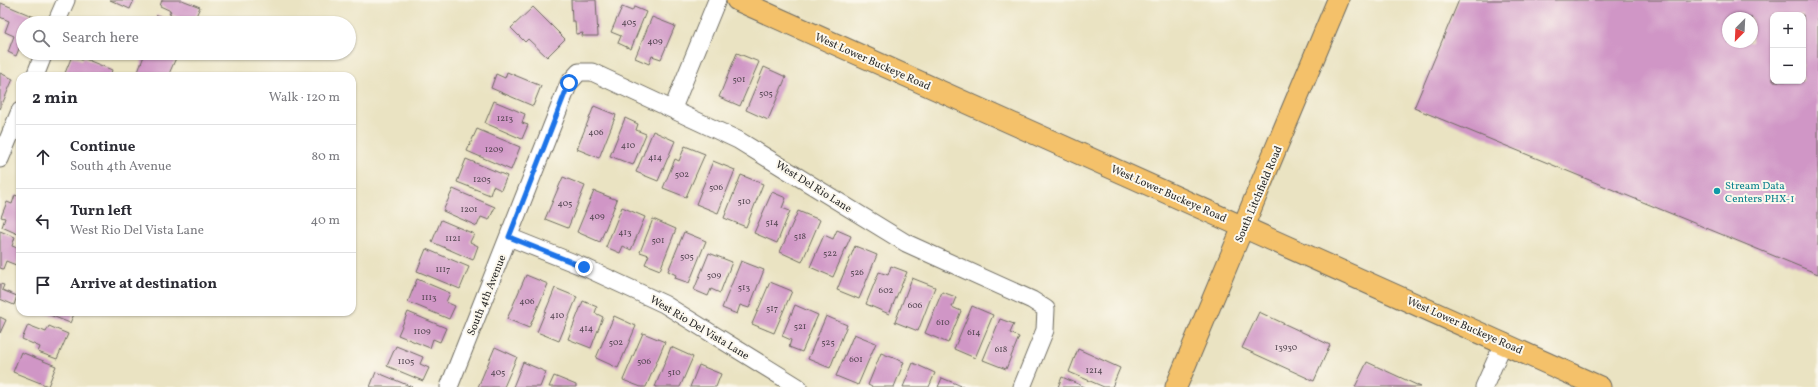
<!DOCTYPE html>
<meta charset="utf-8">
<style>
body{margin:0;font-family:Vollkorn,serif;background:#f7f7f7;color:#2b2b33}
.controls{position:absolute;right:12px;top:12px;display:grid;overflow:hidden;border-radius:8px;box-shadow:0 1px 3px #0004}
.controls button{width:36px;height:36px;display:grid;place-items:center;padding:0;border:0;border-bottom:1px solid #e1e1e2;background:#fff;color:#2b2b33;font:20px sans-serif}
.compass{position:absolute;left:1722px;top:12px;width:36px;height:36px;border-radius:50%;background:#fff;box-shadow:0 1px 3px #0004;rotate:204deg}
.stop{position:absolute;width:12px;height:12px;margin:-9px;border:3px solid #1a73e8;border-radius:50%;background:#fff}
.stop.end{background:#1a73e8;border-color:#fff;box-shadow:0 1px 4px #0008}
.list{margin:0;padding:0;list-style:none}
h2{display:flex;justify-content:space-between;align-items:center;height:52px;margin:0;padding:0 16px;font-size:17px}
h2 small{font-size:13px;font-weight:400;color:#7c7c81}
.list li{display:grid;grid-template-columns:26px 1fr auto;gap:12px;align-items:center;box-sizing:border-box;height:64px;padding:0 16px;border-top:1px solid #e1e1e2}
.list b{display:block;font-size:15px;white-space:nowrap}
.list p{margin:0;font-size:13px;white-space:nowrap;color:#7c7c81}
.list em{font-size:13px;font-style:normal;color:#7c7c81}
.icon{flex:none;width:22px;height:22px;fill:none;stroke:currentColor;stroke-width:2;stroke-linecap:round;stroke-linejoin:round}
.map{position:relative;flex:none;width:1818px;height:387px;overflow:hidden}
.search{position:absolute;background:#fff;box-shadow:0 1px 3px #0004;left:16px;top:16px;width:340px;height:44px;display:flex;align-items:center;gap:10px;box-sizing:border-box;padding:0 14px;border-radius:22px;color:#7c7c81;font-size:15px}
.panel{position:absolute;background:#fff;box-shadow:0 1px 3px #0004;left:16px;top:72px;width:340px;height:244px;border-radius:12px}
.map>svg:first-child{display:block}
.building{fill:#d096c6;fill-rule:evenodd}
.lines{fill:none;stroke-linecap:round;stroke-linejoin:round}
.minor-casing{stroke:#6e6b60;stroke-width:19}
.major-casing{stroke:#6e6b60;stroke-width:23}
.minor{stroke:#fff;stroke-width:17}
.major{stroke:#f4c16a;stroke-width:21}
.route{stroke:#1a73e8;stroke-width:5}
.culture-dot{fill:#0f9aa8;stroke:#fbf7ec;stroke-width:1.5}
.labels{text-anchor:middle;stroke-width:4;stroke-linejoin:round;paint-order:stroke}
.number-label{font-size:9px;fill:#544652}
.street-label{font-size:11px;fill:#2b2b2b;stroke:#fbf7ec}
.culture-label{font-size:11px;fill:#0d838f;stroke:#fbf7ec;text-anchor:start}
</style>
<div class="map">
<svg width="1818" height="387" viewBox="0 0 1818 387">
<rect width="100%" height="100%" fill="#fbf7ec"/>
<filter id="ink" filterUnits="userSpaceOnUse"><feTurbulence type="fractalNoise" baseFrequency=".025" numOctaves="2"/><feDisplacementMap in="SourceGraphic" scale="8" xChannelSelector="R" yChannelSelector="G"/><feConvolveMatrix kernelMatrix="1 2 1 2 8 2 1 2 1" color-interpolation-filters="sRGB"/></filter>
<filter id="wash" filterUnits="userSpaceOnUse"><feTurbulence type="fractalNoise" baseFrequency=".012" numOctaves="4" result="noise"/><feDisplacementMap in="SourceGraphic" scale="16" xChannelSelector="R" yChannelSelector="G"/><feGaussianBlur stdDeviation="0.9" result="paint"/><feColorMatrix in="noise" values="0 0 0 0 0 0 0 0 0 0 0 0 0 0 0 0 0 1.4 0 .05"/><feComposite in="paint" operator="in"/></filter>
<g filter="url(#wash)">
<rect width="100%" height="100%" fill="#eae3c2"/>
<g id="blocks">
<g class="building">
<polygon points="110,0 134,0 130,9"/>
<polygon points="162,0 182,0 200,7 193,23 169,14 171,11 160,6"/>
<polygon points="571,0 596,0 598,36 582,36 583,33 576,34 575,21 572,21"/>
<path d="M1459,0H1818V274L1414,108ZM1773,15H1803V81H1773ZM1728,18H1752V42H1728Z"/>
<polygon points="1,3 39,19 37,23 23,23 23,39 16,56 8,52 14,36 5,32 9,21 0,17"/>
<polygon points="533,7 565,39 547,57 528,39 525,42 511,28"/>
<polygon points="622,7 632,11 634,7 646,12 631,49 618,43 621,36 611,32"/>
<polygon points="157,15 177,23 154,23"/>
<polygon points="652,17 675,26 661,59 652,56 649,64 635,58"/>
<polygon points="117,53 128,53 126,57"/>
<polygon points="145,53 165,53 176,58 168,76 146,76 138,72"/>
<polygon points="737,53 759,62 740,106 719,97"/>
<polygon points="72,56 82,60 83,58 112,70 110,76 72,76 65,73"/>
<polygon points="764,67 786,77 768,120 746,110"/>
<polygon points="507,72 541,86 533,106 491,88 496,74 505,78"/>
<polygon points="0,73 13,79 0,109"/>
<polygon points="494,101 525,114 522,123 528,125 522,139 485,123"/>
<polygon points="594,106 616,115 599,158 577,149"/>
<polygon points="625,118 638,124 636,130 646,134 633,165 610,156"/>
<polygon points="477,129 520,147 511,170 467,151"/>
<polygon points="653,131 675,141 658,181 636,172"/>
<polygon points="685,146 705,154 686,197 663,188 675,159 679,161"/>
<polygon points="466,159 507,176 501,190 493,186 490,195 457,182"/>
<polygon points="713,161 735,170 718,213 696,204"/>
<polygon points="741,175 763,184 746,227 724,218"/>
<polygon points="563,177 585,186 568,228 545,219"/>
<polygon points="453,189 495,207 489,220 481,217 477,226 443,211"/>
<polygon points="594,191 617,200 600,242 577,232"/>
<polygon points="772,192 786,198 782,208 790,211 777,243 754,233"/>
<polygon points="15,195 20,197 20,235 2,227 5,218 1,217 7,202 12,204"/>
<polygon points="622,207 645,217 631,250 623,246 620,253 606,247"/>
<polygon points="798,211 820,220 802,262 780,252"/>
<polygon points="653,219 676,229 660,270 645,264 649,255 640,252"/>
<polygon points="441,220 474,234 470,242 478,246 473,260 432,242"/>
<polygon points="837,230 851,236 833,277 810,267 824,235 833,239"/>
<polygon points="0,231 15,237 12,246 20,249 20,255 16,265 6,261 3,269 0,268"/>
<polygon points="684,232 706,241 689,283 675,278 676,275 668,271"/>
<polygon points="855,246 877,255 859,299 837,290"/>
<polygon points="426,249 469,267 460,289 417,271"/>
<polygon points="709,253 732,262 720,293 711,289 708,296 694,290"/>
<polygon points="741,261 764,270 749,308 740,305 737,314 722,308"/>
<polygon points="891,266 907,272 889,314 866,304 879,272 888,275"/>
<polygon points="526,275 548,284 529,328 507,319"/>
<polygon points="912,278 935,287 918,331 895,322"/>
<polygon points="417,279 450,293 446,302 455,306 449,319 408,302"/>
<polygon points="770,282 792,291 774,333 752,324"/>
<polygon points="0,284 4,285 2,290 17,296 14,305 0,299"/>
<polygon points="555,288 577,297 559,341 537,332"/>
<polygon points="942,292 956,297 952,307 961,311 948,343 925,333"/>
<polygon points="583,301 597,307 595,313 603,317 591,348 568,339"/>
<polygon points="795,305 818,315 802,352 789,347 791,340 782,336"/>
<polygon points="972,306 993,315 975,358 954,349"/>
<polygon points="42,312 75,312 70,323"/>
<polygon points="408,312 446,328 440,342 433,339 430,348 398,335"/>
<polygon points="1259,312 1330,345 1314,381 1242,348"/>
<polygon points="614,316 636,326 618,368 596,358"/>
<polygon points="826,316 847,325 830,368 808,359"/>
<polygon points="0,317 6,320 0,333"/>
<polygon points="1000,319 1014,324 1010,333 1019,337 1006,369 983,360"/>
<polygon points="28,325 46,332 49,326 68,334 57,359 38,352 40,347 22,339"/>
<polygon points="643,333 665,342 646,387 641,387 623,380"/>
<polygon points="854,334 876,343 858,385 836,376"/>
<polygon points="396,346 423,357 420,364 429,368 423,381 387,366"/>
<polygon points="495,347 517,357 504,387 478,387"/>
<polygon points="671,347 693,357 680,387 655,387"/>
<polygon points="1078,349 1120,368 1112,387 1104,387 1069,372"/>
<polygon points="21,352 56,366 48,386 13,372"/>
<polygon points="881,353 904,362 894,387 872,387 868,385"/>
<polygon points="523,362 546,372 540,387 513,387"/>
<polygon points="1367,362 1421,387 1355,387"/>
<polygon points="913,363 935,373 929,387 903,387"/>
<polygon points="699,365 721,374 716,387 690,387"/>
<polygon points="376,372 412,387 370,387"/>
<polygon points="554,376 576,385 576,387 549,387"/>
<polygon points="1062,377 1085,387 1058,387"/>
<polygon points="942,378 964,387 938,387"/>
</g>
</g>
</g>
<g filter="url(#ink)">
<use href="#blocks" fill-opacity="0" stroke="#6e6b60" stroke-width="1"/>
<g class="lines">
<defs>
<g id="minor">
<polyline points="56,23 66,0"/>
<polyline points="35,76 44,53"/>
<polyline points="673,108 717,0"/>
<polyline points="0,159 20,111"/>
<polyline points="509,237 584,267 664,304 798,387"/>
<polyline points="449,387 569,83 579,72 592,72 738,140 906,243 1032,300 1046,309 1045,330 1022,387"/>
<polyline points="1484,387 1504,342"/>
</g>
<g id="major">
<polyline points="737,0 1600,387"/>
<polyline points="1176,387 1338,0"/>
</g>
</defs>
<use href="#minor" class="minor-casing"/>
<use href="#major" class="major-casing"/>
<use href="#minor" class="minor"/>
<use href="#major" class="major"/>
</g>
</g>
<g class="lines" filter="url(#ink)">
<polyline class="route" points="569,83 509,237 584,267"/>
</g>
<circle class="culture-dot" cx="1717" cy="191" r="4"/>
<g class="labels">
<g class="number-label">
<text x="629" y="25">405</text>
<text x="655" y="44">409</text>
<text x="739" y="82">501</text>
<text x="766" y="96">505</text>
<text x="505" y="121">1213</text>
<text x="596" y="135">406</text>
<text x="628" y="148">410</text>
<text x="494" y="152">1209</text>
<text x="655" y="160">414</text>
<text x="682" y="177">502</text>
<text x="482" y="182">1205</text>
<text x="716" y="190">506</text>
<text x="744" y="204">510</text>
<text x="565" y="206">405</text>
<text x="469" y="212">1201</text>
<text x="597" y="219">409</text>
<text x="772" y="225">514</text>
<text x="625" y="235">413</text>
<text x="800" y="239">518</text>
<text x="453" y="241">1121</text>
<text x="658" y="243">501</text>
<text x="830" y="256">522</text>
<text x="687" y="259">505</text>
<text x="443" y="272">1117</text>
<text x="857" y="275">526</text>
<text x="714" y="278">509</text>
<text x="744" y="290">513</text>
<text x="886" y="293">602</text>
<text x="429" y="300">1113</text>
<text x="527" y="304">406</text>
<text x="915" y="308">606</text>
<text x="772" y="311">517</text>
<text x="557" y="318">410</text>
<text x="943" y="325">610</text>
<text x="800" y="329">521</text>
<text x="586" y="331">414</text>
<text x="422" y="334">1109</text>
<text x="974" y="335">614</text>
<text x="616" y="345">502</text>
<text x="828" y="345">525</text>
<text x="1286" y="350">13930</text>
<text x="1001" y="352">618</text>
<text x="856" y="362">601</text>
<text x="406" y="364">1105</text>
<text x="644" y="364">506</text>
<text x="1094" y="373">1214</text>
<text x="498" y="375">405</text>
<text x="674" y="375">510</text>
</g>
<g class="street-label">
<text transform="translate(873 61) rotate(24)" y="4">West Lower Buckeye Road</text>
<text transform="translate(814 186) rotate(32)" y="4">West Del Rio Lane</text>
<text transform="translate(1169 193) rotate(24)" y="4">West Lower Buckeye Road</text>
<text transform="translate(1258 194) rotate(-67)" y="4">South Litchfield Road</text>
<text transform="translate(486 295) rotate(-68)" y="4">South 4th Avenue</text>
<text transform="translate(1465 325) rotate(24)" y="4">West Lower Buckeye Road</text>
<text transform="translate(700 327) rotate(31)" y="4">West Rio Del Vista Lane</text>
</g>
<g class="culture-label">
<text x="1725" y="189">Stream Data<tspan x="1725" dy="13">Centers PHX-1</tspan></text>
</g>
</g>
</svg>
<div class="controls">
<button>+</button>
<button>−</button>
</div>
<svg class="compass" viewBox="-18 -18 36 36"><path d="M0-13l5 13h-10z" fill="#e53935"/><path d="M0 13l5-13h-10z" fill="#7c7c81"/></svg>
<div class="stop" style="left:569px;top:83px"></div>
<div class="stop end" style="left:584px;top:267px"></div>
<div class="search"><svg class="icon" aria-label="search" viewBox="0 0 24 24"><circle cx="10" cy="10" r="6"/><path d="M15 15l6 6"/></svg>Search here</div>
<section class="panel">
<h2>2 min<small>Walk · 120 m</small></h2>
<ul class="list">
<li><svg class="icon" aria-label="ahead" viewBox="0 0 24 24"><path d="M12 20V5M6 11l6-6 6 6"/></svg><div><b>Continue</b><p>South 4th Avenue</p></div><em>80 m</em></li>
<li><svg class="icon" aria-label="left" viewBox="0 0 24 24"><path d="M17 20v-9H6M10 6l-5 5 5 5"/></svg><div><b>Turn left</b><p>West Rio Del Vista Lane</p></div><em>40 m</em></li>
<li><svg class="icon" aria-label="arrive" viewBox="0 0 24 24"><path d="M6 21V4h12l-3 4 3 4H6"/></svg><div><b>Arrive at destination</b></div></li>
</ul>
</section>
</div>
